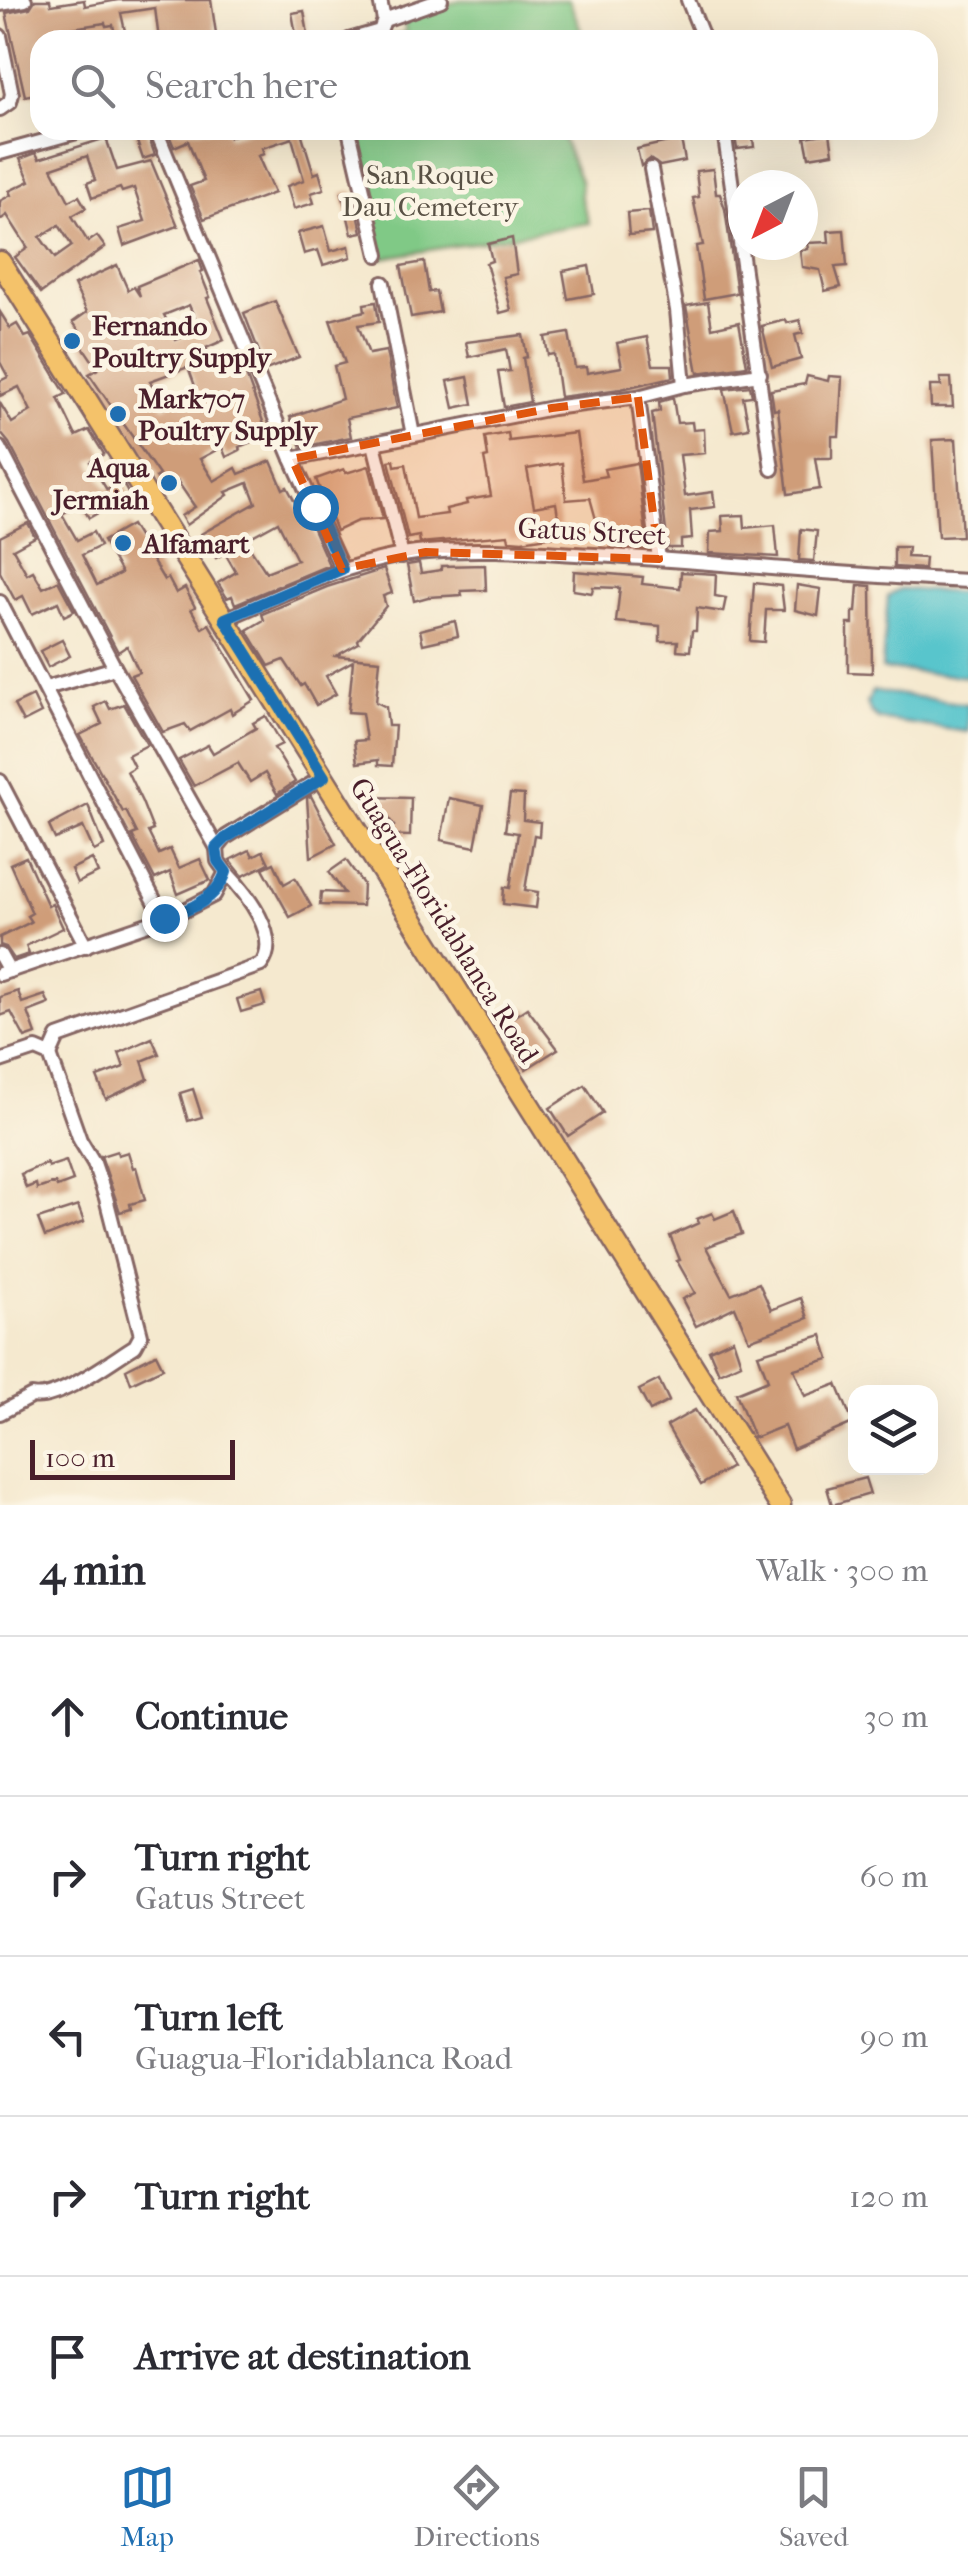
<!DOCTYPE html>
<meta charset="utf-8">
<style>
body{margin:0;font-family:"IM FELL French Canon",serif;background:#f2f2f3;color:#2b2b33}
.controls{position:absolute;right:30px;bottom:30px;display:grid;overflow:hidden;border-radius:20px;box-shadow:0 10px 40px #0002}
.controls button{width:90px;height:90px;display:grid;place-items:center;padding:0;border:0;border-bottom:2px solid #e1e1e2;background:#fff;color:#2b2b33;font:50px sans-serif}
.compass{position:absolute;left:728px;top:170px;width:90px;height:90px;border-radius:50%;background:#fff;box-shadow:0 10px 40px #0002;rotate:222deg}
.scale{position:absolute;left:30px;bottom:25px;width:205px;box-sizing:border-box;padding-left:10px;border:5px solid #4a1f2b;border-top:0;font-size:28px;line-height:35px;white-space:nowrap;color:#4a1f2b;-webkit-text-stroke:8px #fcf5e5;paint-order:stroke}
.stop{position:absolute;width:30px;height:30px;margin:-22px;border:8px solid #1f6fb2;border-radius:50%;background:#fff}
.stop.end{background:#1f6fb2;border-color:#fff;box-shadow:0 2px 10px #0008}
.list{margin:0;padding:0;list-style:none}
h2{display:flex;justify-content:space-between;align-items:center;height:130px;margin:0;padding:0 40px;font-size:42px}
h2 small{font-size:32px;font-weight:400;color:#7c7c81}
.list li{display:grid;grid-template-columns:65px 1fr auto;gap:30px;align-items:center;box-sizing:border-box;height:160px;padding:0 40px;border-top:2px solid #e1e1e2}
.list b{display:block;font-size:38px;white-space:nowrap}
.list p{margin:0;font-size:32px;white-space:nowrap;color:#7c7c81}
.list em{font-size:32px;font-style:normal;color:#7c7c81}
.icon{flex:none;width:55px;height:55px;fill:none;stroke:currentColor;stroke-width:2;stroke-linecap:round;stroke-linejoin:round}
.map{position:relative;flex:none;width:968px;height:1505px;overflow:hidden}
.search{position:absolute;background:#fff;box-shadow:0 10px 40px #0002;left:30px;right:30px;top:30px;height:110px;display:flex;align-items:center;gap:25px;box-sizing:border-box;padding:0 35px;border-radius:30px;color:#7c7c81;font-size:38px}
.sheet{height:930px;background:#fff}
nav{display:flex;justify-content:space-around;align-items:center;box-sizing:border-box;height:140px;border-top:2px solid #e1e1e2;background:#fff;font-size:28px;color:#7c7c81}
nav a{display:grid;justify-items:center;gap:5px}
nav .on{color:#1f6fb2}
.map>svg:first-child{display:block}
.green{fill:#80c986;stroke:#657458;stroke-width:2.5}
.water{fill:#58c5cc;stroke:#51727c;stroke-width:2.5}
.building{fill:#cf9d79;fill-rule:evenodd}
.lines{fill:none;stroke-linecap:round;stroke-linejoin:round}
.minor-casing{stroke:#866664;stroke-width:18}
.primary-casing{stroke:#866664;stroke-width:25}
.minor{stroke:#fff;stroke-width:12}
.primary{stroke:#f4c26a;stroke-width:20}
.route{stroke:#1f6fb2;stroke-width:12}
.marked{fill:#e0560e;fill-opacity:0.2;stroke:#e0560e;stroke-width:8;stroke-dasharray:20 12;stroke-linejoin:round}
.poi-dot{fill:#1f6fb2;stroke:#fcf5e5;stroke-width:4}
.labels{text-anchor:middle;stroke-width:9;stroke-linejoin:round;paint-order:stroke}
.park-label{font-size:28px;fill:#5a5246;stroke:#fcf5e5}
.poi-label{font-size:28px;font-weight:bold;fill:#4a1f2b;stroke:#fcf5e5;text-anchor:start}
.street-label{font-size:28px;fill:#4a1f2b;stroke:#fcf5e5}
</style>
<div class="map">
<svg width="968" height="1505" viewBox="0 0 968 1505">
<rect width="100%" height="100%" fill="#fcf5e5"/>
<filter id="ink" filterUnits="userSpaceOnUse"><feTurbulence type="fractalNoise" baseFrequency=".01" numOctaves="2"/><feDisplacementMap in="SourceGraphic" scale="20" xChannelSelector="R" yChannelSelector="G"/><feConvolveMatrix kernelMatrix="1 2 1 2 8 2 1 2 1" color-interpolation-filters="sRGB"/></filter>
<filter id="wash" filterUnits="userSpaceOnUse"><feTurbulence type="fractalNoise" baseFrequency=".0048" numOctaves="4" result="noise"/><feDisplacementMap in="SourceGraphic" scale="40" xChannelSelector="R" yChannelSelector="G"/><feGaussianBlur stdDeviation="2.25" result="paint"/><feColorMatrix in="noise" values="0 0 0 0 0 0 0 0 0 0 0 0 0 0 0 0 0 1.4 0 .05"/><feComposite in="paint" operator="in"/></filter>
<g filter="url(#wash)">
<rect width="100%" height="100%" fill="#f5e9cf"/>
<g class="green">
<polygon points="460,0 569,0 585,40 377,40 406,32 403,20"/>
<polygon points="353,130 559,130 581,183 580,195 589,223 382,258"/>
</g>
<g class="water">
<polygon points="900,589 968,593 968,677 882,669 888,596"/>
<polygon points="873,691 968,704 968,732 878,719 871,713 867,703"/>
</g>
<g id="blocks">
<g class="building">
<polygon points="35,0 50,0 51,5 84,0 85,6 118,0 211,0 217,40 159,40 155,8 121,13 127,40 116,40 113,25 106,26 105,23 66,29 67,39 40,40 40,93 25,96 6,13 30,8"/>
<polygon points="304,11 309,40 297,40 292,13"/>
<polygon points="133,130 146,130 155,155 143,159"/>
<polygon points="167,130 226,130 229,137 249,130 311,130 302,135 314,174 319,172 324,189 311,193 314,203 294,209 287,186 304,180 292,138 262,148 264,154 258,156 274,193 204,219 190,186 204,181 188,141 174,147"/>
<polygon points="734,130 752,130 754,147 737,149"/>
<polygon points="830,133 833,153 809,157 805,137"/>
<path d="M106,138L117,170L151,161L178,226L124,246L119,229L145,221L134,188L122,192L120,188L92,198L87,183L95,180L87,156L52,168L69,201L79,196L86,208L72,216L88,242L97,236L105,247L41,293L15,257L28,248L7,215L0,220V201L11,195L9,191L30,181L20,159L36,153L39,159ZM59,225L72,246L55,258L40,237Z"/>
<polygon points="681,139 685,161 660,166 650,159 641,166 637,149"/>
<polygon points="713,169 716,194 720,194 725,209 737,293 704,299 696,246 703,245 693,198 699,197 696,171"/>
<polygon points="353,191 362,232 352,234 342,193"/>
<polygon points="649,211 652,233 629,235 627,213"/>
<polygon points="324,226 331,251 349,246 351,257 323,265 318,250 304,254 298,233"/>
<polygon points="844,230 847,266 835,267 841,287 825,291 820,270 802,267 800,250 808,249 807,243 829,242 828,231"/>
<polygon points="512,238 517,274 503,277 511,310 500,313 486,263 492,261 488,244"/>
<path d="M199,260L203,271L200,272L210,297L207,298L224,340L206,348L217,376L243,367L268,435L239,447L240,450L226,457L222,447L200,459L214,481L236,468L239,474L271,461L283,489L287,487L307,524L310,522L329,565L235,604L232,596L227,598L218,583L236,572L225,553L216,558L201,534L256,503L248,483L226,492L228,495L186,525L181,516L195,507L178,482L170,488L168,484L163,487L156,477L159,475L89,374L98,369L75,335L80,332L73,322L87,312L74,285L117,265L128,290L134,287L140,296L137,286ZM189,305L200,330L176,340L164,315ZM188,367L195,386L164,408L150,381ZM278,522L297,560L266,572L245,540Z"/>
<polygon points="424,262 429,292 436,291 440,312 411,317 401,266"/>
<polygon points="589,266 594,294 568,299 563,271"/>
<polygon points="275,301 299,357 266,370 244,313"/>
<polygon points="376,302 379,322 358,325 369,354 386,351 397,408 347,418 351,437 302,447 290,417 342,399 334,366 345,363 330,320 365,311 364,304"/>
<polygon points="708,302 712,328 739,322 747,366 698,373 686,306"/>
<polygon points="0,312 10,328 17,324 25,337 30,335 66,394 58,398 76,436 89,430 104,454 90,462 107,490 122,482 129,495 89,518 81,504 62,514 77,540 93,532 100,546 82,555 97,585 121,573 103,541 131,525 164,580 168,578 176,593 185,588 195,607 191,609 202,628 209,624 254,700 232,714 230,709 190,731 185,724 163,732 131,675 139,672 127,646 118,652 9,443 0,432 0,403 12,423 31,411 19,387 0,396 0,381 8,377 0,362"/>
<polygon points="786,320 787,323 800,320 803,333 795,335 801,359 772,367 762,326"/>
<polygon points="569,333 575,368 586,367 587,373 622,367 617,343 647,337 653,365 672,365 673,377 621,389 560,397 554,354 548,355 545,337"/>
<polygon points="523,335 527,357 523,358 530,402 504,407 498,372 510,371 506,349 469,357 466,342"/>
<polygon points="807,376 828,381 829,376 842,377 839,436 832,436 832,458 815,458 820,489 788,494 778,409 774,410 771,390 805,384"/>
<polygon points="468,377 473,404 454,408 448,381"/>
<polygon points="940,378 951,378 953,407 931,407 930,386 941,386"/>
<polygon points="750,386 752,396 743,397 749,428 733,431 724,389"/>
<polygon points="673,398 677,423 692,422 693,430 704,429 705,453 680,455 685,496 713,492 715,507 690,510 692,539 681,540 681,548 668,548 652,413 660,411 659,402"/>
<polygon points="508,433 509,441 576,433 583,480 606,476 604,469 637,463 648,548 615,546 614,538 609,539 606,521 597,523 590,498 566,500 562,463 527,469 534,507 556,503 561,535 522,541 509,540 508,535 420,543 419,536 408,538 389,461 394,460 395,466 406,464 416,518 447,514 446,509 467,504 466,500 491,496 484,458 488,457 485,437"/>
<polygon points="956,439 962,536 938,537 932,440"/>
<polygon points="369,466 383,519 357,521 336,531 316,479 344,469 346,473"/>
<polygon points="744,515 745,528 775,525 778,557 709,553 710,532 723,531 722,516"/>
<polygon points="28,523 35,537 13,549 27,574 33,571 43,588 58,581 74,611 64,616 58,602 32,614 23,596 15,600 0,572 0,537"/>
<polygon points="801,529 817,531 814,561 799,560"/>
<polygon points="894,547 908,547 907,557 925,558 924,569 894,567"/>
<polygon points="419,563 421,573 441,570 441,566 485,565 486,590 461,591 462,595 428,597 414,601 407,565"/>
<polygon points="384,569 392,593 383,596 386,606 358,640 359,643 336,656 380,660 376,702 386,707 388,726 395,726 392,766 378,765 378,760 357,763 354,741 366,740 362,713 348,712 353,661 326,676 336,694 316,705 304,684 301,686 284,660 269,666 247,630 264,620 262,614 327,587"/>
<polygon points="574,571 643,577 642,584 680,588 681,572 716,574 715,596 726,598 723,612 697,608 696,631 692,631 690,651 677,650 678,641 660,641 660,626 616,622 620,588 593,587 592,593 573,590"/>
<polygon points="754,583 781,586 784,610 766,610 764,642 750,641"/>
<polygon points="797,585 821,589 818,616 795,610"/>
<polygon points="858,585 871,586 872,673 848,672 848,624 853,624 853,612 856,612"/>
<polygon points="455,621 458,636 423,644 420,630"/>
<polygon points="62,640 70,656 48,667 40,651"/>
<polygon points="33,696 41,713 23,722 14,705"/>
<polygon points="106,701 110,709 124,704 147,745 128,755 134,767 127,771 142,802 153,830 148,832 159,854 170,849 179,868 200,859 210,880 178,894 170,872 155,879 132,835 137,833 126,811 123,812 80,735 102,724 94,707"/>
<polygon points="266,716 282,744 274,748 295,782 277,794 265,773 250,782 238,763 194,786 179,760 208,745 213,753 256,728 253,723"/>
<polygon points="510,794 524,795 523,820 540,822 539,836 534,835 525,890 538,892 536,908 503,904 504,887 510,888 518,833 505,831"/>
<polygon points="311,796 336,844 311,857 307,798"/>
<polygon points="367,797 411,798 410,836 380,835 394,826 388,817 376,823 373,807 367,807"/>
<polygon points="449,798 483,805 475,847 441,840"/>
<polygon points="88,805 104,846 94,851 83,827 55,839 49,826"/>
<polygon points="250,850 253,856 263,851 269,863 243,876 230,860"/>
<polygon points="26,857 48,906 52,904 63,928 26,946 29,954 14,959 6,947 0,945 0,937 31,922 27,916 32,913 10,864"/>
<polygon points="92,859 98,873 77,883 71,869"/>
<polygon points="346,860 363,884 362,906 320,905 321,892 344,893 329,872"/>
<polygon points="274,863 284,884 295,878 311,906 290,917 263,868"/>
<polygon points="18,991 22,1003 45,995 49,1004 28,1012 36,1034 25,1038 11,1012 0,1016 0,997"/>
<polygon points="261,992 265,1005 241,1012 237,999"/>
<polygon points="527,1008 558,1049 526,1069 515,1052 521,1048 504,1023"/>
<polygon points="152,1038 159,1054 142,1061 148,1079 106,1099 97,1077 124,1067 119,1053"/>
<polygon points="585,1085 603,1113 568,1136 550,1108"/>
<polygon points="193,1089 202,1117 188,1121 180,1093"/>
<polygon points="117,1151 118,1155 128,1152 133,1168 136,1167 145,1200 130,1204 131,1209 120,1212 101,1156"/>
<polygon points="66,1161 73,1181 57,1187 55,1183 37,1189 36,1184 26,1188 21,1174 47,1163 48,1167"/>
<polygon points="78,1206 84,1222 45,1237 38,1219"/>
<polygon points="734,1211 742,1234 706,1247 731,1294 759,1283 771,1310 801,1298 808,1318 749,1340 735,1307 696,1326 682,1299 695,1293 677,1261 680,1260 670,1236 699,1223 697,1219 712,1213 715,1219"/>
<polygon points="822,1335 829,1359 794,1369 805,1396 837,1384 853,1423 793,1449 784,1426 754,1438 736,1393 768,1380 758,1354"/>
<polygon points="733,1339 741,1363 719,1373 709,1350"/>
<polygon points="156,1354 163,1368 131,1383 126,1369"/>
<polygon points="659,1380 669,1401 650,1411 639,1390"/>
<polygon points="695,1410 731,1467 701,1485 667,1426"/>
<polygon points="865,1478 870,1494 832,1505 827,1488"/>
</g>
</g>
</g>
<g filter="url(#ink)">
<use href="#blocks" fill-opacity="0" stroke="#866664" stroke-width="2.5"/>
<g class="lines">
<defs>
<g id="minor">
<polyline points="688,0 704,40"/>
<polyline points="0,4 25,0"/>
<polyline points="384,20 441,0"/>
<polyline points="0,36 12,94 10,102 0,109"/>
<polyline points="349,40 380,31 384,20 380,0"/>
<polyline points="156,130 292,459 342,569"/>
<polyline points="349,130 378,255"/>
<polyline points="724,130 772,469"/>
<polyline points="0,153 84,130"/>
<polyline points="651,169 677,310 684,385"/>
<polyline points="383,283 413,435"/>
<polyline points="638,397 684,385 760,374"/>
<polyline points="374,444 402,556"/>
<polyline points="0,448 115,668 217,848"/>
<polyline points="292,459 552,408 638,397 659,559"/>
<polyline points="0,602 164,919"/>
<path d="M225,619C290,591 355,558 427,552C482,547 539,552 595,555C719,562 843,576 968,581"/>
<polyline points="46,688 115,668"/>
<polyline points="0,781 86,946"/>
<polyline points="0,955 9,971"/>
<polyline points="0,974 177,914 214,895 226,872 218,861 217,848 226,837 323,777"/>
<path d="M0,1061L36,1049L50,1055L58,1037L261,965C282,937 246,893 226,872"/>
<path d="M0,1413L32,1396C57,1402 112,1360 135,1346L141,1335L106,1198L94,1163L80,1140L50,1055"/>
</g>
<polyline id="primary" points="0,262 780,1505"/>
</defs>
<use href="#minor" class="minor-casing"/>
<use href="#primary" class="primary-casing"/>
<use href="#minor" class="minor"/>
<use href="#primary" class="primary"/>
</g>
</g>
<g class="lines" filter="url(#ink)">
<path class="route" d="M164,918C190,910 217,899 226,872L218,861L216,848L226,838L324,777L225,619L342,569L315,507"/>
</g>
<path class="marked" d="M638,397L659,559L426,552L342,569L292,459L552,408Z"/>
<g class="poi-dot">
<circle cx="72" cy="341" r="10"/>
<circle cx="118" cy="414" r="10"/>
<circle cx="169" cy="483" r="10"/>
<circle cx="123" cy="543" r="10"/>
</g>
<g class="labels">
<g class="park-label">
<text x="430" y="184">San Roque<tspan x="430" dy="32">Dau Cemetery</tspan></text>
</g>
<g class="poi-label">
<text x="92" y="335">Fernando<tspan x="92" dy="32">Poultry Supply</tspan></text>
<text x="138" y="408">Mark707<tspan x="138" dy="32">Poultry Supply</tspan></text>
<text x="149" y="477" text-anchor="end">Aqua<tspan x="149" dy="32">Jermiah</tspan></text>
<text x="143" y="553">Alfamart</text>
</g>
<g class="street-label">
<text transform="translate(592 531) rotate(3)" y="10">Gatus Street</text>
<text transform="translate(445 920) rotate(58)" y="10">Guagua-Floridablanca Road</text>
</g>
</g>
</svg>
<div class="controls">
<button><svg class="icon" aria-label="layers" viewBox="0 0 24 24"><path d="M12 4l9 5-9 5-9-5zM3 14l9 5 9-5"/></svg></button>
</div>
<svg class="compass" viewBox="-18 -18 36 36"><path d="M0-13l5 13h-10z" fill="#e53935"/><path d="M0 13l5-13h-10z" fill="#7c7c81"/></svg>
<div class="scale">100 m</div>
<div class="stop" style="left:315px;top:507px"></div>
<div class="stop end" style="left:164px;top:918px"></div>
<div class="search"><svg class="icon" aria-label="search" viewBox="0 0 24 24"><circle cx="10" cy="10" r="6"/><path d="M15 15l6 6"/></svg>Search here</div>
</div>
<section class="sheet">
<h2>4 min<small>Walk · 300 m</small></h2>
<ul class="list">
<li><svg class="icon" aria-label="ahead" viewBox="0 0 24 24"><path d="M12 20V5M6 11l6-6 6 6"/></svg><div><b>Continue</b></div><em>30 m</em></li>
<li><svg class="icon" aria-label="right" viewBox="0 0 24 24"><path d="M7 20v-9h11M14 6l5 5-5 5"/></svg><div><b>Turn right</b><p>Gatus Street</p></div><em>60 m</em></li>
<li><svg class="icon" aria-label="left" viewBox="0 0 24 24"><path d="M17 20v-9H6M10 6l-5 5 5 5"/></svg><div><b>Turn left</b><p>Guagua-Floridablanca Road</p></div><em>90 m</em></li>
<li><svg class="icon" aria-label="right" viewBox="0 0 24 24"><path d="M7 20v-9h11M14 6l5 5-5 5"/></svg><div><b>Turn right</b></div><em>120 m</em></li>
<li><svg class="icon" aria-label="arrive" viewBox="0 0 24 24"><path d="M6 21V4h12l-3 4 3 4H6"/></svg><div><b>Arrive at destination</b></div></li>
</ul>
</section>
<nav>
<a class="on"><svg class="icon" aria-label="map" viewBox="0 0 24 24"><path d="M3 6l6-2 6 2 6-2v14l-6 2-6-2-6 2zM9 4v14M15 6v14"/></svg>Map</a>
<a><svg class="icon" aria-label="directions" viewBox="0 0 24 24"><path d="M12 3l9 9-9 9-9-9zM9 14v-3h6M13 9l2 2-2 2"/></svg>Directions</a>
<a><svg class="icon" aria-label="saved" viewBox="0 0 24 24"><path d="M7 4h10v16l-5-4-5 4z"/></svg>Saved</a>
</nav>
